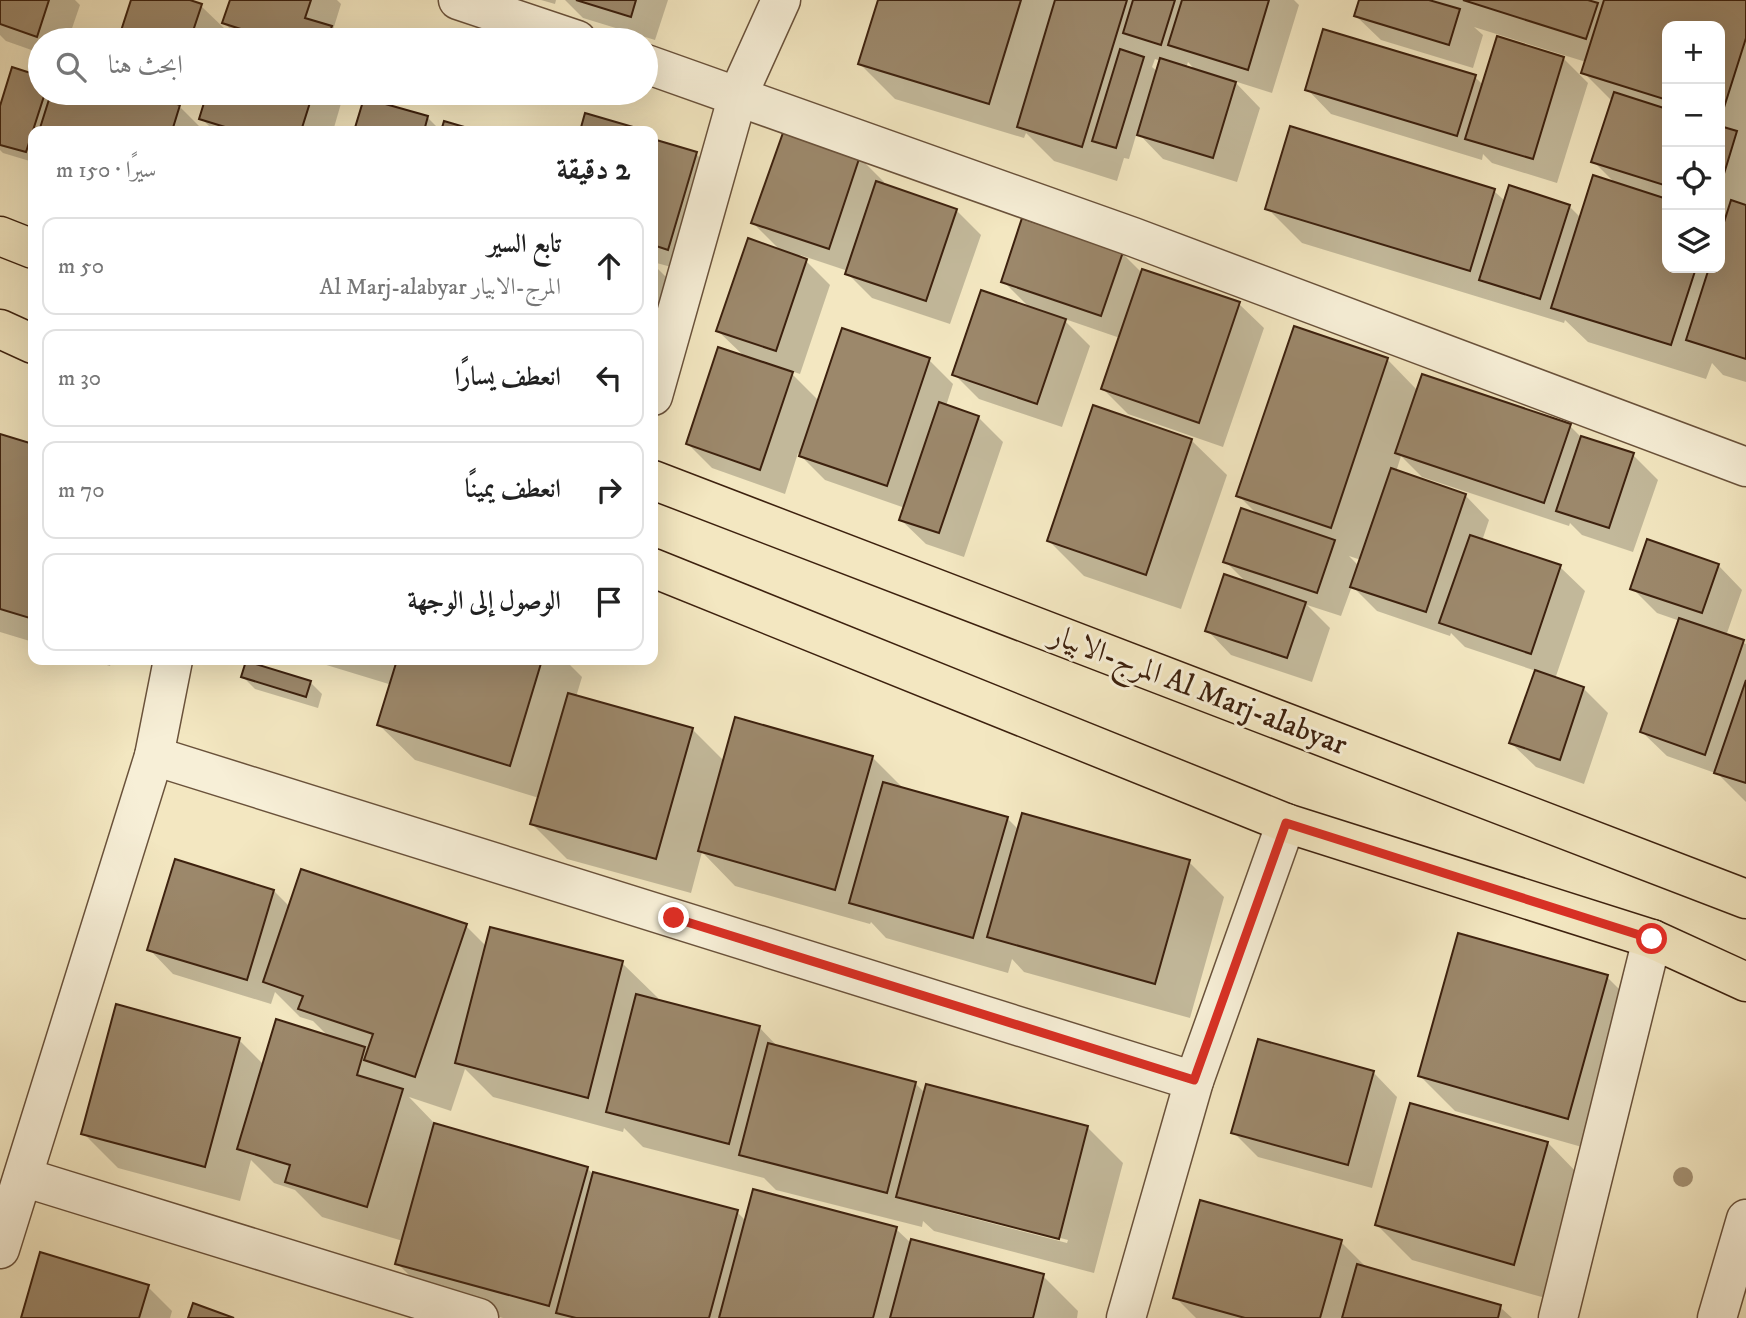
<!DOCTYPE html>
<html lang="ar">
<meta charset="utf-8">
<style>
body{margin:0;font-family:"IM FELL DW Pica",Amiri,serif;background:#f2f2f2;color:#222;direction:rtl}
.controls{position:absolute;right:21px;top:21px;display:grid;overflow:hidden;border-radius:14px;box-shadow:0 7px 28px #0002}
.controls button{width:63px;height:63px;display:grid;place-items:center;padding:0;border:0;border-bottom:2px solid #e0e0e0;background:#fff;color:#222;font:35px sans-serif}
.stop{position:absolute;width:21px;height:21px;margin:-16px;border:5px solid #d93025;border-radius:50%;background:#fff}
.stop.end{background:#d93025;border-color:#fff;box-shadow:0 2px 7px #0008}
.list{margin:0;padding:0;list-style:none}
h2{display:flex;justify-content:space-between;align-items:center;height:91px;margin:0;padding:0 28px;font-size:30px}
h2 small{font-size:23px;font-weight:400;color:#767676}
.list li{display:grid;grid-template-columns:46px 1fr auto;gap:21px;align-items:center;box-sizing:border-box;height:98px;margin:0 14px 14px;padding:0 14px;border:2px solid #e0e0e0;border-radius:14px}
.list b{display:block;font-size:26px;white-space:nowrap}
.list p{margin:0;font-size:23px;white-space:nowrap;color:#767676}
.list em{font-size:23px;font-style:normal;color:#767676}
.icon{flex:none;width:38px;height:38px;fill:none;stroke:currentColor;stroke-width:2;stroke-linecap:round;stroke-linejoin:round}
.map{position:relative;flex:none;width:1746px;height:1318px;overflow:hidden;direction:ltr}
.search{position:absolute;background:#fff;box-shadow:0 7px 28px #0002;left:28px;top:28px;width:630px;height:77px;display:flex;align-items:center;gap:18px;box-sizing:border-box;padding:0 24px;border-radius:38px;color:#767676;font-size:26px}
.panel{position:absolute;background:#fff;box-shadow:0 7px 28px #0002;left:28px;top:126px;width:630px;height:539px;border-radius:14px;direction:rtl}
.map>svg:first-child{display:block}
.shadow{fill:#0003;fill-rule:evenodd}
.building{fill:#9c886b;stroke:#3d210e;stroke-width:2}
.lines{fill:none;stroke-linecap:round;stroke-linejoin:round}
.minor-casing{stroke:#6a523b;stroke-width:41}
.major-casing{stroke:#3d210e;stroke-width:41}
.minor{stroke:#f7efd7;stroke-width:38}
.major{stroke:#f3e7c1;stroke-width:38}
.tree{fill:#a49173}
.route{stroke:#d93025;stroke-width:9}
.labels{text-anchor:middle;stroke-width:6;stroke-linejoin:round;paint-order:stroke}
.street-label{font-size:30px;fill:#3d210e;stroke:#f7efd7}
</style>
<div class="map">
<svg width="1746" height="1318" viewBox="0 0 1746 1318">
<rect width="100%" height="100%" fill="#f3e7c1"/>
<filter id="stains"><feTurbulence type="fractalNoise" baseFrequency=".00286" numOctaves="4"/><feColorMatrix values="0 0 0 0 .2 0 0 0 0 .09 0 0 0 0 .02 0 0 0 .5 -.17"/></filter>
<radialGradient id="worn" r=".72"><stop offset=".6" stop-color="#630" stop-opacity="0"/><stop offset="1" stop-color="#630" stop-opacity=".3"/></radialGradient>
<g class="shadow">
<polygon points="0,0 75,0 80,5 68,40 40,40 40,53 6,41 0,35"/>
<polygon points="133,0 185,0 201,6 226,30 222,40 120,40"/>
<polygon points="231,0 337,0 341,4 333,30 343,40 242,40 224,23"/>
<polygon points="541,0 556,0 555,4"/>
<polygon points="565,0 668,0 655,40 583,18"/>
<path d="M880,0H1294L1299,5L1272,93L1234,81L1260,108L1237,182L1163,159L1137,132L1129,159L1124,158L1117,181L1054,161L1026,133L1024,138L895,99L860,64ZM1155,59L1161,61L1158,72L1152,67ZM1188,62L1196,71L1186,68Z"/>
<path d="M1361,0H1746V382L1723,375L1712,363L1706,379L1588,342L1565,320L1564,323L1302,243L1267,208L1494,191L1506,202L1569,206L1581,218L1617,185L1593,161L1612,101L1583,72L1586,62L1474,27L1483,35L1473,68L1381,40L1356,16ZM1667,26H1720V218L1726,220L1724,227L1720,222V268H1667Z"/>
<polygon points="1562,57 1588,83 1557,183 1492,163 1483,154 1482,160 1331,114 1307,89 1475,77 1483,85"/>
<polygon points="13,69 40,78 40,93 136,93 179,106 204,131 33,131 33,162 3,153 0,150 0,112"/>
<polygon points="180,93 205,93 202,101"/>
<polygon points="209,93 335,93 342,100 333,131 214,131 201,118"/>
<polygon points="365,101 428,118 441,131 356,131"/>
<polygon points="653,141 696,154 721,178 693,273 653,262"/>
<polygon points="859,157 884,182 883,185 956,210 981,235 950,324 872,298 847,273 848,271 800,255 830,285 800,374 788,370 819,401 929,360 953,384 946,406 978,417 1003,442 964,557 926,544 901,520 905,508 825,480 798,453 785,494 712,468 688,444 746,358 718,331 783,253 753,223"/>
<polygon points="1122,253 1142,273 1239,304 1264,328 1223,447 1128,414 1103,389 1120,338 1062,318 1090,346 1062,427 979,399 954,374 1031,309 1003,281"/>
<polygon points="653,264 678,289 653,373"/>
<path d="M1387,359L1418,391L1423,376L1570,426L1582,438L1633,455L1658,480L1633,552L1582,535L1570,523L1569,526L1422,477L1401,456L1396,472L1465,495L1489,520L1482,541L1560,567L1585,591L1555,679L1583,688L1608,713L1584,784L1536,767L1511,743L1536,671L1465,647L1451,633L1450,636L1377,611L1352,586L1341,616L1307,605L1330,628L1312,682L1231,655L1207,630L1248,584L1225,561L1259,516L1238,495ZM1349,556L1361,560L1359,566Z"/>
<polygon points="0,435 33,446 33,642 0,632"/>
<polygon points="1191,440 1227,475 1181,609 1084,576 1049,541"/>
<polygon points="1718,565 1742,590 1726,636 1746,644 1746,802 1718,774 1667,756 1642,732 1680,621 1657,613 1632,588"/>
<polygon points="90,660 112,660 110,666"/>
<polygon points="310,660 565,660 582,677 576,697 692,729 725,762 872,757 904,789 1007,818 1019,830 1189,862 1224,897 1190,1018 1024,972 1012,959 1008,973 886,938 871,922 870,924 735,886 702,852 691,893 567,859 532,824 539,798 415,760 379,725 392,685"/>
<polygon points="243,677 310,682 322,694 318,708 255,689"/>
<path d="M274,891L290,907L466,926L487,947L491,929L622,963L658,998L657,1001L759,1027L779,1048L915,1083L925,1093L927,1086L1088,1128L1123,1163L1094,1273L934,1231L923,1221L922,1227L776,1190L764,1178L643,1147L624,1128L623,1132L493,1097L465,1069L451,1111L409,1097L437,1126L587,1168L593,1174L737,1212L746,1221L896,1229L912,1244L1043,1276L1078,1311L1077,1318H503L432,1298L397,1263L403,1241L322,1217L295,1190L274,1183L251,1160L240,1201L118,1168L83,1133L239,1040L264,1065L329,1037L313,1021L300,1017L275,992L271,1004L173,974L149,949ZM937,1206L1068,1240L1067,1243L937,1209Z"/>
<polygon points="1607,977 1642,1012 1603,1153 1455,1111 1420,1076"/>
<polygon points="1373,1072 1397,1097 1372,1188 1258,1157 1233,1132"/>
<polygon points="1548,1143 1583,1179 1549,1299 1412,1260 1377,1225"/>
<polygon points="1341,1242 1369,1270 1500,1307 1512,1318 1196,1318 1175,1297"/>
<polygon points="148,1287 172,1311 170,1318 22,1318"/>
</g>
<g class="building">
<polygon points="0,0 49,0 37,37 0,24"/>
<polygon points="131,0 190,0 202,4 190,40 118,40"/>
<polygon points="230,0 311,0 305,18 332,26 327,40 275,40 222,23"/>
<polygon points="576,0 636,0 631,17"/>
<polygon points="878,0 1021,0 989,104 858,64"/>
<polygon points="1055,0 1127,0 1082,147 1017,127"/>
<polygon points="1133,0 1175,0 1161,45 1123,33"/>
<polygon points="1182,0 1269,0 1248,70 1168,45"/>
<polygon points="1359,0 1429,0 1460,9 1449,45 1354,16"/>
<polygon points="1463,0 1588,0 1598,3 1586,39"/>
<polygon points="1604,0 1746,0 1746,38 1721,117 1720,26 1667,26 1667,100 1581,73"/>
<polygon points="1323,29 1476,75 1457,136 1305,90"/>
<polygon points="1497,36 1564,57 1533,159 1465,139"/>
<polygon points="1120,49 1144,57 1116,148 1092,141"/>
<polygon points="1160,58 1236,82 1213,158 1137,135"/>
<polygon points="12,67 40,76 40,93 45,93 26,152 0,145 0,106"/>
<polygon points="1614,92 1667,109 1667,186 1591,162"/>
<polygon points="51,93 142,93 180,105 172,131 49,131 40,128"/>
<polygon points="207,93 313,93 301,131 238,131 199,119"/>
<polygon points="364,98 428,116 424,131 354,131"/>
<polygon points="585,113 633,127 632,131 580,131"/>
<polygon points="444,121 478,131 441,131"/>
<polygon points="1290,126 1495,189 1470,271 1265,209"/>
<polygon points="1720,126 1737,131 1720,187"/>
<polygon points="784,130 860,156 829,249 751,223"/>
<polygon points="653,139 697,152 668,250 653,245"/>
<polygon points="1593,175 1667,199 1667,268 1696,268 1671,345 1551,308"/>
<polygon points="876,181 957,209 926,301 845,274"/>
<polygon points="1509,185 1570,205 1540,299 1479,280"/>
<polygon points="1731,200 1746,205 1746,359 1686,340 1709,268 1720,268 1720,235"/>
<polygon points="1022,218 1123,252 1101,316 1001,282"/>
<polygon points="748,238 807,259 776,351 716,331"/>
<polygon points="1142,269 1240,302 1199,423 1101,389"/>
<polygon points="981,290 1066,319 1037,404 952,375"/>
<polygon points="1294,326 1388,358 1331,528 1236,496"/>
<polygon points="842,328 930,358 887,486 799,456"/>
<polygon points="718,347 793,372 760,470 686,444"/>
<polygon points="1422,374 1571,424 1544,503 1395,453"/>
<polygon points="939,402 979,416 939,533 899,520"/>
<polygon points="1093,405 1192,439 1146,575 1047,541"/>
<polygon points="0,434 33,444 33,619 0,609"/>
<polygon points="1581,436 1634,453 1609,528 1556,511"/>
<polygon points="1391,468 1466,494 1426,612 1350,587"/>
<polygon points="1241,508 1335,540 1317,593 1223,562"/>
<polygon points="1470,535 1561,565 1531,654 1439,623"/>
<polygon points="1647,539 1719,564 1702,613 1630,589"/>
<polygon points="1224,574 1306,602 1287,658 1205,631"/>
<polygon points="1679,618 1744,640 1705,755 1640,732"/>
<polygon points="397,660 542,660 510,766 377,725"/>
<polygon points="246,661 311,681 306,697 241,677"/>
<polygon points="1535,670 1584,687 1560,760 1509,743"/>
<polygon points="1746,680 1746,783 1714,773"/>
<polygon points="568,693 693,728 656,859 530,824"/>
<polygon points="735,717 873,756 835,890 698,851"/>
<polygon points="883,782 1008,817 973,938 849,903"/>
<polygon points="1022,813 1190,860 1155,984 987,937"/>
<polygon points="175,859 274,890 247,980 147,950"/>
<polygon points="301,869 467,924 415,1077 364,1060 373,1034 298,1009 303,996 263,982"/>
<polygon points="490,927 623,961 588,1098 455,1063"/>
<polygon points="1458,933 1608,975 1568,1119 1418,1076"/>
<polygon points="636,994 760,1026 729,1144 606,1112"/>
<polygon points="116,1004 240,1038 205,1167 81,1134"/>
<polygon points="276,1019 365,1047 357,1075 403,1089 367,1207 285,1182 290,1165 237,1149"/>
<polygon points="1258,1039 1374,1071 1348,1165 1231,1133"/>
<polygon points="768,1043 916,1082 887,1193 739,1155"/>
<polygon points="926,1084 1088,1126 1059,1239 896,1197"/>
<polygon points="1410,1103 1548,1142 1514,1265 1375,1225"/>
<polygon points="434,1123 588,1167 549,1306 395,1264"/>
<polygon points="593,1172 738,1210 709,1318 576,1318 556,1313"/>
<polygon points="753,1189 897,1227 873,1318 719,1318"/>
<polygon points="1200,1200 1342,1240 1320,1318 1245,1318 1173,1298"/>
<polygon points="911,1239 1044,1274 1033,1318 890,1318"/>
<polygon points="40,1252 149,1285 139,1318 21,1318"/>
<polygon points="1357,1264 1501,1305 1498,1318 1342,1318"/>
<polygon points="193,1303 234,1318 188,1318"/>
</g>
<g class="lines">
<defs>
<g id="minor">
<polyline points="458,0 577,40"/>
<polyline points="646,64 1133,237 1746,467"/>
<polyline points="653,396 738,95 781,0"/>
<polyline points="154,756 1194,1081"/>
<polyline points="23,1177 479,1318"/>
<polyline points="0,1249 154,756 173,660"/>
<polyline points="1126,1318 1194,1081 1286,823"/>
<polyline points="1558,1318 1652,939"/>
<polyline points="1717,1318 1746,1219"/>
</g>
<g id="major">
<polyline points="0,236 33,249"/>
<polyline points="0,329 33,344"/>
<polyline points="653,480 1746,899"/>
<polyline points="653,568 1286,823 1652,939 1746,982"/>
</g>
</defs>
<use href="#minor" class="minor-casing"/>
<use href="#major" class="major-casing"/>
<use href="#minor" class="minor"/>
<use href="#major" class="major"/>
</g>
<circle class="tree" cx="1683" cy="1177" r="10"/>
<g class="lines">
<polyline class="route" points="674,918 1194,1080 1286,823 1652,939"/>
</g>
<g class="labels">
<g class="street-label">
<text transform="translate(1199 689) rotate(21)" y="10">المرج-الابيار Al Marj-alabyar</text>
</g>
</g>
<rect width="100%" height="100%" filter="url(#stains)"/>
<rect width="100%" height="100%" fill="url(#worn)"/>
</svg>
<div class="controls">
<button>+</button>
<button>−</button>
<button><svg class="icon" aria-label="locate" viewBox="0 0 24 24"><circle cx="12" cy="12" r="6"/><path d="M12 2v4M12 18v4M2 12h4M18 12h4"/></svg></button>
<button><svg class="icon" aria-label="layers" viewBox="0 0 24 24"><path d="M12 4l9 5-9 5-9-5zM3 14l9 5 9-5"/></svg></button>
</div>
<div class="stop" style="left:1652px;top:939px"></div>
<div class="stop end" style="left:674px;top:918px"></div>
<div class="search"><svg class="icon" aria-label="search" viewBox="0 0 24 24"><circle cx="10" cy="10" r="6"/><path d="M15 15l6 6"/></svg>ابحث هنا</div>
<section class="panel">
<h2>2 دقيقة<small>سيرًا · 150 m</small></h2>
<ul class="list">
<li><svg class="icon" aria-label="ahead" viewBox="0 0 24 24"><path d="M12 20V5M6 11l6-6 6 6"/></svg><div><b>تابع السير</b><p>المرج-الابيار Al Marj-alabyar</p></div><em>50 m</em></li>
<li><svg class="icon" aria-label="left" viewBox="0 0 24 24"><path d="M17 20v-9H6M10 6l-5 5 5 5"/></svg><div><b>انعطف يسارًا</b></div><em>30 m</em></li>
<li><svg class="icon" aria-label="right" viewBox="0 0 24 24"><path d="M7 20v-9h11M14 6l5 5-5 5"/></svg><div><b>انعطف يمينًا</b></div><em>70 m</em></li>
<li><svg class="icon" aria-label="arrive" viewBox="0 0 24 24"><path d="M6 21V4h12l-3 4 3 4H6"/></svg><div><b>الوصول إلى الوجهة</b></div></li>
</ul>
</section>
</div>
